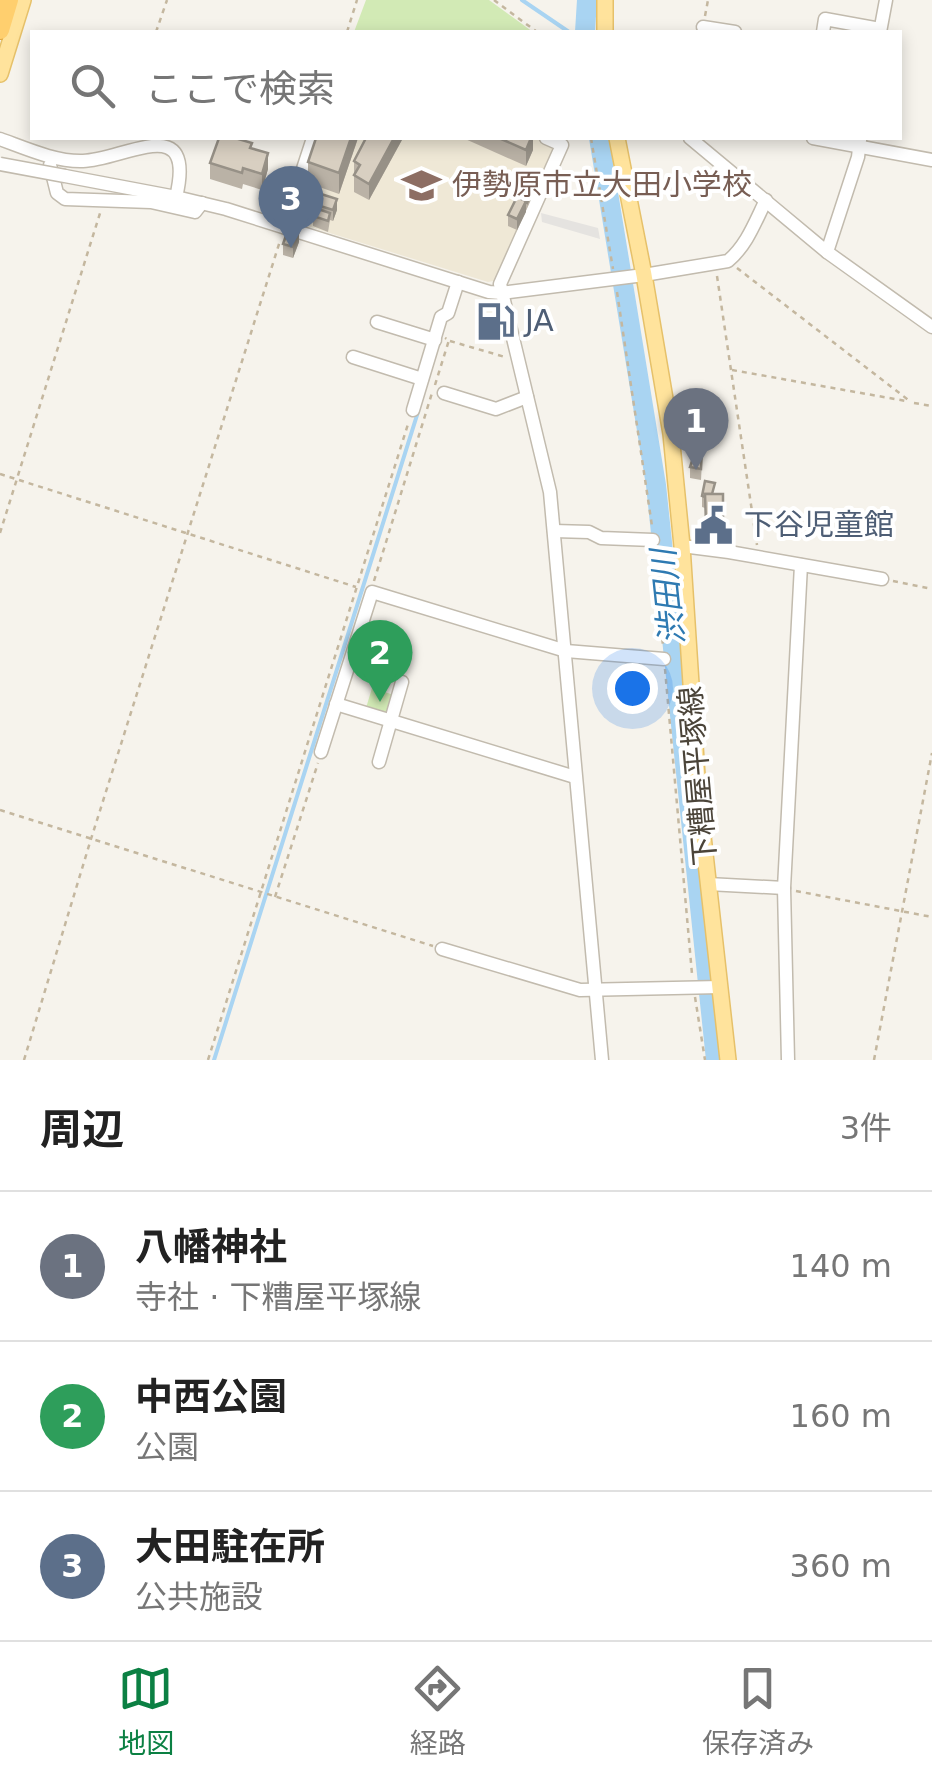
<!DOCTYPE html>
<html lang="ja">
<meta charset="utf-8">
<style>
body{margin:0;font-family:"DejaVu Sans","Noto Sans JP",sans-serif;background:#f2f2f2;color:#222}
.you{position:absolute;left:632px;top:688px;width:35px;height:35px;margin:-25px;border:8px solid #fff;border-radius:50%;background:#1a73e8;box-shadow:0 0 0 15px #1a73e833}
.badge{display:grid;place-items:center;width:65px;height:65px;border-radius:50%;background:#0b8043;color:#fff;font-size:32px;font-weight:700}
.pin{position:absolute;translate:-50% -82px;filter:drop-shadow(0 2px 5px #0008)}
.pin::after{content:'';position:absolute;top:52px;width:35px;height:30px;background:inherit;clip-path:polygon(0 0,100% 0,50% 100%)}
.list{margin:0;padding:0;list-style:none}
h2{display:flex;justify-content:space-between;align-items:center;height:130px;margin:0;padding:0 40px;font-size:42px}
h2 small{font-size:32px;font-weight:400;color:#767676}
.list li{display:grid;grid-template-columns:65px 1fr auto;gap:30px;align-items:center;box-sizing:border-box;height:150px;padding:0 40px;border-top:2px solid #e0e0e0}
.list b{display:block;font-size:38px;white-space:nowrap}
.list p{margin:0;font-size:32px;white-space:nowrap;color:#767676}
.list em{font-size:32px;font-style:normal;color:#767676}
.icon{flex:none;width:55px;height:55px;fill:none;stroke:currentColor;stroke-width:2;stroke-linecap:round;stroke-linejoin:round}
.map{position:relative;flex:none;width:932px;height:1060px;overflow:hidden}
.search{position:absolute;background:#fff;box-shadow:0 5px 15px #0003;left:30px;right:30px;top:30px;height:110px;display:flex;align-items:center;gap:25px;box-sizing:border-box;padding:0 35px;border-radius:0px;color:#767676;font-size:38px}
.sheet{height:580px;background:#fff}
nav{display:flex;justify-content:space-around;align-items:center;box-sizing:border-box;height:140px;border-top:2px solid #e0e0e0;background:#fff;font-size:28px;color:#767676}
nav a{display:grid;justify-items:center;gap:5px}
nav .on{color:#0b8043}
.map>svg:first-child{display:block}
.education{fill:#efe8d6}
.green{fill:#d2eab5}
.parking{fill:#e5e3e0}
.lines{fill:none;stroke-linecap:round;stroke-linejoin:round}
.stream{stroke:#a9d4f2;stroke-width:4}
.river{stroke:#a9d4f2;stroke-width:20}
.minor-casing{stroke:#c2bbae;stroke-width:15}
.major-casing{stroke:#e6c16a;stroke-width:18}
.highway-casing{stroke:#e0a43c;stroke-width:20}
.path{stroke:#c4b79f;stroke-width:2.5;stroke-dasharray:5 5;stroke-linecap:butt}
.minor{stroke:#fff;stroke-width:12}
.major{stroke:#ffe39c;stroke-width:15}
.highway{stroke:#ffcf6e;stroke-width:18}
.minor-bridge-casing{stroke:#c2bbae;stroke-width:15;stroke-linecap:butt}
.minor-bridge{stroke:#fff;stroke-width:12}
.wall{fill:#bab2a6}
.shaded-wall{fill:#979187}
.building{fill:#d8cfc1;stroke:#979187;stroke-width:2.5}
.labels{text-anchor:middle;stroke-width:8;stroke-linejoin:round;paint-order:stroke}
.education-label{font-size:30px;fill:#785e54;stroke:#fff;text-anchor:start}
.service-label{font-size:30px;fill:#4e5e75;stroke:#fff;text-anchor:start}
.street-label{font-size:30px;fill:#4b4439;stroke:#fff}
.water-label{font-size:32px;font-style:italic;fill:#2e7ab2;stroke:#fff}
</style>
<div class="map">
<svg width="932" height="1060" viewBox="0 0 932 1060">
<rect width="100%" height="100%" fill="#f6f3ec"/>
<polygon class="education" points="318,138 542,138 556,148 499,280 488,282 291,221"/>
<g class="green">
<polygon points="366,0 489,0 533,32 354,32"/>
<polygon points="372,688 394,695 388,715 366,708"/>
</g>
<polygon class="parking" points="541,213 598,228 600,239 542,222"/>
<g class="lines">
<g class="stream">
<polyline points="522,0 569,32"/>
<polyline points="214,1060 418,412"/>
</g>
<g class="river">
<polyline points="585,32 587,0"/>
<polyline points="599,138 656,485 716,1060"/>
</g>
<defs>
<g id="minor">
<polyline points="703,27 735,32"/>
<polyline points="823,32 825,19 880,29"/>
<polyline points="880,32 886,0"/>
<polyline points="546,138 562,145 500,284 550,492 602,1060"/>
<polyline points="690,138 827,252 932,327"/>
<polyline points="813,138 932,160"/>
<path d="M0,139C25,148 56,162 83,161C124,160 197,110 176,197"/>
<polyline points="50,165 57,193 65,199 151,202 195,212 202,203"/>
<path d="M65,176L176,197L226,209L489,292L501,293L644,275L728,261C747,245 755,222 766,200"/>
<polyline points="284,227 313,138"/>
<polyline points="827,252 858,157 860,140"/>
<polyline points="377,322 435,340"/>
<polyline points="353,357 422,379"/>
<polyline points="444,393 496,409 527,397"/>
<polyline points="413,410 441,317 448,313 458,282"/>
<polyline points="554,531 589,532 601,538 653,540"/>
<polyline points="682,546 729,552 882,579"/>
<polyline points="336,704 575,777"/>
<polyline points="321,752 372,592 566,651 664,659"/>
<polyline points="379,762 402,682"/>
<polyline points="708,884 784,888"/>
<polyline points="442,949 580,990 720,987"/>
<polyline points="788,1060 784,888 801,565"/>
</g>
<g id="major">
<polyline points="605,32 605,0"/>
<polyline points="0,74 23,0"/>
<polyline points="617,138 644,275 671,434 682,546 698,791 728,1060"/>
</g>
<polyline id="highway" points="0,30 9,0"/>
</defs>
<use href="#minor" class="minor-casing"/>
<use href="#major" class="major-casing"/>
<use href="#highway" class="highway-casing"/>
<g class="path">
<polyline points="494,0 537,32"/>
<polyline points="705,16 708,0"/>
<polyline points="156,32 167,0"/>
<polyline points="347,32 357,0"/>
<polyline points="591,138 613,269"/>
<polyline points="737,268 911,402"/>
<polyline points="717,276 757,545"/>
<polyline points="617,292 652,526"/>
<polyline points="450,341 505,357"/>
<polyline points="732,370 906,401"/>
<polyline points="435,385 449,340 445,338"/>
<polyline points="914,403 932,406"/>
<polyline points="0,474 356,587"/>
<polyline points="0,533 101,210"/>
<polyline points="654,549 663,646"/>
<polyline points="374,581 432,393"/>
<polyline points="893,581 932,589"/>
<polyline points="665,669 692,974"/>
<polyline points="0,810 433,946"/>
<polyline points="796,891 932,917"/>
<polyline points="275,897 318,763"/>
<polyline points="695,997 705,1060"/>
<polyline points="24,1060 91,839 280,241"/>
<polyline points="208,1060 409,421"/>
<polyline points="874,1060 932,753"/>
</g>
<use href="#minor" class="minor"/>
<use href="#major" class="major"/>
<use href="#highway" class="highway"/>
<defs>
<polyline id="minor-bridge" points="0,164 65,176"/>
</defs>
<use href="#minor-bridge" class="minor-bridge-casing"/>
<use href="#minor-bridge" class="minor-bridge"/>
</g>
<g class="wall">
<polygon points="316,138 358,138 339,194 308,183 308,162"/>
<polygon points="366,138 403,138 369,200 354,192 354,161"/>
<polygon points="463,138 533,138 533,150 526,166"/>
<polygon points="252,148 268,169 262,190 243,184 242,189 210,179 210,163"/>
<polygon points="531,199 517,230 508,226 508,215"/>
<polygon points="317,205 337,210 333,221 330,220 328,232 313,226 313,216"/>
<polygon points="299,242 293,258 283,255 283,244"/>
<polygon points="702,461 701,480 690,478 690,467"/>
<polygon points="715,494 723,524 723,540 706,540 705,508 702,507 702,496"/>
</g>
<g class="shaded-wall">
<polygon points="351,138 358,138 339,194 339,173"/>
<polygon points="394,138 403,138 369,200 369,184"/>
<polygon points="531,138 533,138 533,150 526,166 526,150"/>
<polygon points="268,153 268,169 262,190 262,174"/>
<polygon points="337,199 337,210 333,221 333,210"/>
<polygon points="526,201 526,212 517,230 517,219"/>
<polygon points="299,231 299,242 293,258 293,247"/>
</g>
<g class="building">
<polygon points="219,138 235,138 252,143 250,148 268,153 262,174 243,168 242,173 210,163"/>
<polygon points="316,138 351,138 339,173 308,162"/>
<polygon points="366,138 394,138 369,184 354,175 360,165 354,161"/>
<polygon points="499,138 531,138 526,150"/>
<polygon points="522,189 531,194 527,203 518,198"/>
<polygon points="321,194 337,199 333,210 317,205"/>
<polygon points="517,197 526,201 517,219 508,215"/>
<polygon points="315,208 330,213 328,221 313,216"/>
<polygon points="289,227 299,231 293,247 283,244"/>
<polygon points="696,449 702,450 701,469 690,467"/>
<polygon points="705,481 715,483 712,494 705,494 705,497 702,496"/>
<polygon points="705,494 723,494 723,524 706,524"/>
</g>
<defs>
<symbol id="school-bare" viewBox="-9 -9 18 18"><path d="M0-5L7-2L0 1L-7-2ZM-4 1L0 2.5L4 1V4Q0 6-4 4Z" fill="#8d6e63" stroke="#fff" stroke-width="2.5" paint-order="stroke"/></symbol>
<symbol id="fuel-bare" viewBox="-9 -9 18 18"><path d="M-5.5-6h7V0h2V4h1.3V-2.5L3-4.5l.8-.8L6-3V5H2.5V1h-1V6h-7ZM-4.2-4.7v3.2H.2V-4.7Z" fill="#5c6f8a" stroke="#fff" stroke-width="2.5" paint-order="stroke"/></symbol>
<symbol id="civic-bare" viewBox="-9 -9 18 18"><path d="M-.6-6.5H3V-4.5H.6V-3L4-1V1h2V6H-6V1h2V-1L-.6-3ZM-1.2 2.5V6h2.4V2.5Z" fill="#5c6f8a" stroke="#fff" stroke-width="2.5" paint-order="stroke"/></symbol>
</defs>
<g fill-rule="evenodd">
<use href="#school-bare" x="394" y="158" width="55" height="55"/>
<use href="#fuel-bare" x="468" y="294" width="55" height="55"/>
<use href="#civic-bare" x="686" y="498" width="55" height="55"/>
</g>
<g class="labels">
<g class="education-label">
<text x="452" y="195">伊勢原市立大田小学校</text>
</g>
<g class="service-label">
<text x="525" y="331">JA</text>
<text x="744" y="535">下谷児童館</text>
</g>
<g class="street-label">
<text transform="translate(698 776) rotate(-95)" y="10">下糟屋平塚線</text>
</g>
<g class="water-label">
<text transform="translate(668 597) rotate(-96)" y="11">渋田川</text>
</g>
</g>
</svg>
<div class="you"></div>
<div class="pin badge" style="left:696px;top:470px;background:#6b7280">1</div>
<div class="pin badge" style="left:380px;top:702px;background:#2e9e5b">2</div>
<div class="pin badge" style="left:291px;top:248px;background:#5c6f8a">3</div>
<div class="search"><svg class="icon" aria-label="search" viewBox="0 0 24 24"><circle cx="10" cy="10" r="6"/><path d="M15 15l6 6"/></svg>ここで検索</div>
</div>
<section class="sheet">
<h2>周辺<small>3件</small></h2>
<ul class="list">
<li><span class="badge" style="background:#6b7280">1</span><div><b>八幡神社</b><p>寺社 · 下糟屋平塚線</p></div><em>140 m</em></li>
<li><span class="badge" style="background:#2e9e5b">2</span><div><b>中西公園</b><p>公園</p></div><em>160 m</em></li>
<li><span class="badge" style="background:#5c6f8a">3</span><div><b>大田駐在所</b><p>公共施設</p></div><em>360 m</em></li>
</ul>
</section>
<nav>
<a class="on"><svg class="icon" aria-label="map" viewBox="0 0 24 24"><path d="M3 6l6-2 6 2 6-2v14l-6 2-6-2-6 2zM9 4v14M15 6v14"/></svg>地図</a>
<a><svg class="icon" aria-label="directions" viewBox="0 0 24 24"><path d="M12 3l9 9-9 9-9-9zM9 14v-3h6M13 9l2 2-2 2"/></svg>経路</a>
<a><svg class="icon" aria-label="saved" viewBox="0 0 24 24"><path d="M7 4h10v16l-5-4-5 4z"/></svg>保存済み</a>
</nav>
